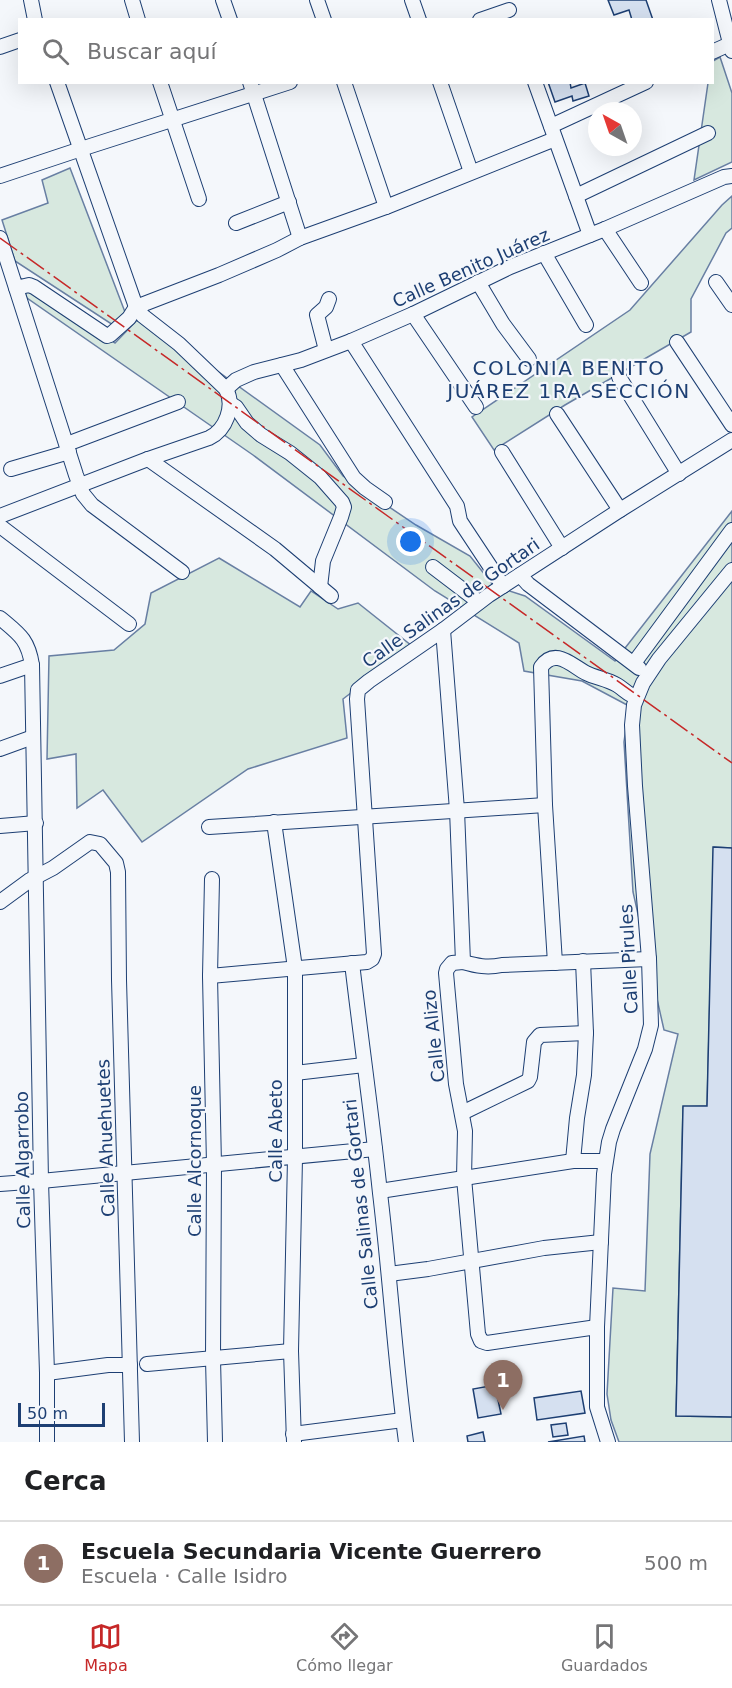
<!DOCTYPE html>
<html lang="es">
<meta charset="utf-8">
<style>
body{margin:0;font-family:"DejaVu Sans",sans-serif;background:#f6f6f6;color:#202124}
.compass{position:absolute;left:588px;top:102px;width:54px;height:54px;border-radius:50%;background:#fff;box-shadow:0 6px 24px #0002;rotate:320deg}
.scale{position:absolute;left:18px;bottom:15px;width:87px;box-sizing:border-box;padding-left:6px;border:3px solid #1d3f73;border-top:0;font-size:16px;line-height:21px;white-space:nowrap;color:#1d3f73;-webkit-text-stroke:4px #f4f7fb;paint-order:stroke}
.you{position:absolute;left:411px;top:542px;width:21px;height:21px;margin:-15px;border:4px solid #fff;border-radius:50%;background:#1a73e8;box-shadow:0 0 0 9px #1a73e833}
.badge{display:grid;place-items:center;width:39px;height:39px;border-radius:50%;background:#c62828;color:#fff;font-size:20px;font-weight:700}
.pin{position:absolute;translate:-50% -50px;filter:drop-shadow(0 2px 3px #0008)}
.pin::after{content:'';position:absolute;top:32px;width:21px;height:18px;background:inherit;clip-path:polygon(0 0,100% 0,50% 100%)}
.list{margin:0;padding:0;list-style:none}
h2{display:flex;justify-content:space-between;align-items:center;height:78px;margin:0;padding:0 24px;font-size:26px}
h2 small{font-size:20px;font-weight:400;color:#757577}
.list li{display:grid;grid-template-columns:39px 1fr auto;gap:18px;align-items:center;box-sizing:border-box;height:84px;padding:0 24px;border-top:2px solid #e0e0e0}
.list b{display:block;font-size:22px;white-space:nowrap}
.list p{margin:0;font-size:20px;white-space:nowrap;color:#757577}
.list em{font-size:20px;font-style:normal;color:#757577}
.icon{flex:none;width:33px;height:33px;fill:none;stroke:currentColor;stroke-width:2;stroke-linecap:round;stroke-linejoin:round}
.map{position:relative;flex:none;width:732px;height:1442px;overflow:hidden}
.search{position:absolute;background:#fff;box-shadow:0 6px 24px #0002;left:18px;right:18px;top:18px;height:66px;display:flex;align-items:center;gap:15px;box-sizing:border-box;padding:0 21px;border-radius:0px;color:#757577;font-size:22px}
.sheet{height:162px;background:#fff}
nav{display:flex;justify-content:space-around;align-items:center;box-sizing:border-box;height:84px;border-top:2px solid #e0e0e0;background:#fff;font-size:16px;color:#757577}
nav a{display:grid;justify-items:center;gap:3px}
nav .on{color:#c62828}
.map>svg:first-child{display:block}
.green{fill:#d7e8df;stroke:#687fa3;stroke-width:1.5}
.building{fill:#d5e0f0;stroke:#1d3f73;stroke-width:1.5}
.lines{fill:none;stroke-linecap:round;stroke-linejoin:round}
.minor-casing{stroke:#1d3f73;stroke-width:16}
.minor{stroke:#f4f7fb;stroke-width:14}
.power{stroke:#c62828;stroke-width:1.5;stroke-dasharray:21 4.5 3 4.5;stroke-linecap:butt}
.labels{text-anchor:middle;stroke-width:4.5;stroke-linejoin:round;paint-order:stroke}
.street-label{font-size:18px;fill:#1d3f73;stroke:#f4f7fb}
.neighbourhood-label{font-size:20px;letter-spacing:1.5px;fill:#1d3f73;stroke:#f4f7fb}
</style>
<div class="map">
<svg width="732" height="1442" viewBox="0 0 732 1442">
<rect width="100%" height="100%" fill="#f4f7fb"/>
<g class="green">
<polygon points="720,57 732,93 732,162 694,180 708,83 712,82 713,61"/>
<polygon points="70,168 125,312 113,325 15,261 2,220 48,203 42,180"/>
<polygon points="732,196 732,228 726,233 691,299 691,332 565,405 494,450 472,417 630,310 722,205"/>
<polygon points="19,277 115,343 141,316 320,445 343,476 416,525 470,556 494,586 525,596 615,661 732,511 732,848 714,847 707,1106 683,1107 676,1416 732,1417 732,1442 619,1442 611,1420 607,1394 613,1288 645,1291 650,1154 678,1034 664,1030 633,892 624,742 629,706 582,681 524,671 519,643 435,591 253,455 27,298"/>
<polygon points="219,558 300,607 311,591 338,609 358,603 412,646 343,699 347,738 248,769 142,842 103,790 77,808 76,754 47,759 49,656 114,650 145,624 151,593"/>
</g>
<g class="building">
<polygon points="608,0 646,0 653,20 632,20 629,10 614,15"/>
<polygon points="548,82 570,82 571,88 585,83 589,96 573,101 572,96 555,102"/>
<polygon points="713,847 732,848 732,1417 676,1416 683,1106 707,1106"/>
<polygon points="495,1385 501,1414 478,1418 473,1389"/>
<polygon points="581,1391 585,1413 537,1420 534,1398"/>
<polygon points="566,1423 568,1435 553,1437 551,1425"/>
<polygon points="483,1432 485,1442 468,1442 467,1436"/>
<polygon points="584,1436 585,1442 548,1442"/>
</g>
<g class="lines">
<defs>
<g id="minor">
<polyline points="31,0 35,20"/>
<polyline points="132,0 138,20"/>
<polyline points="223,0 230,20"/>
<polyline points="317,0 324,20"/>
<polyline points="412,0 419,20"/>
<polyline points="719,0 732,51"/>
<polyline points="480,20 509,10"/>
<polyline points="0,47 20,40"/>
<polyline points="712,52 730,44"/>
<polyline points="160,82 199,199"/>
<polyline points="250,82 300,238"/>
<polyline points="344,82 386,207"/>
<polyline points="440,82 471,172"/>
<polyline points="535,82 590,235"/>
<polyline points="551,126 646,82"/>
<polyline points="0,176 81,149 290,82"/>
<polyline points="576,196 708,133"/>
<polyline points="236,223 289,202"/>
<polyline points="605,229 641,283"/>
<polyline points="0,238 76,475 83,494 92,505 182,572"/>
<polyline points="544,253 586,325"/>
<polyline points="478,282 503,324 529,359"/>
<polyline points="716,282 732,305"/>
<polyline points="16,288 29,285 34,287 107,336 110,335 129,318 136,307"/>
<polyline points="136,307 219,275 277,250 300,238 386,207 555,139"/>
<polyline points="413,314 476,407"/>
<polyline points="351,341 457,506 460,521 503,586"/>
<polyline points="677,342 732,425"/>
<polyline points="326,350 317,315 326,307 329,299"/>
<polyline points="282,365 354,478 365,488 385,502"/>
<polyline points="619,377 679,474"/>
<polyline points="226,389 236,380 254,372 301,360 351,341 413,314 510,267 605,229 724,177 732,176"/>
<polyline points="231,404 236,407 247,423 261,435 290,453 320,477 342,502 344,507 341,517 323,561 320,587"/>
<polyline points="557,414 620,510"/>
<polyline points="67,444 178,402"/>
<polyline points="502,452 562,548"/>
<polyline points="148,459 275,549 331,596"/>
<polyline points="11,469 69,452"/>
<path d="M0,516L148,459L209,438C226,430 235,406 226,389L179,344L143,316L136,307L57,82"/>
<polyline points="0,526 129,624"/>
<polyline points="433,567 479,602"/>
<polyline points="520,575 528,584 639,668"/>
<path d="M0,618C19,634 28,639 32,665L41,1181L47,1373V1442"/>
<polyline points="443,630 457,810 463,962 452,963 447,969 446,973 456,1084 465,1131 464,1178 478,1334 481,1341 487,1343 597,1327"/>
<polyline points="634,663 732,530"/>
<polyline points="0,676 32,665"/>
<polyline points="0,749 33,737"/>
<polyline points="274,822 295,968 295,1158 291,1351 294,1442"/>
<polyline points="0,826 36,823"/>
<polyline points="209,827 545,805"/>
<polyline points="212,879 210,976 214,1165 213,1359 215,1442"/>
<polyline points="0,902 30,880 53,868 90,842 100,844 116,863 118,872 119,980 132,1442"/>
<path d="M463,962C477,966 487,968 502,965L649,959"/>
<path d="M352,963C361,1040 372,1116 380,1193C390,1276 395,1359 406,1442"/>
<path d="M555,963L545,805L541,667C555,647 571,665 586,673C596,678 607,679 617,685C624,689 629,696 637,697"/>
<polyline points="210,976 367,962 372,959 374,954 357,699 358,690 369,681 443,630 489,595 620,510 732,440"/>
<polyline points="295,1073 364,1065"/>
<polyline points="462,1113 528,1081 530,1077 534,1042 540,1035 586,1033"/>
<polyline points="573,1161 577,1118 584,1075 586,1033 583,961"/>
<polyline points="0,1184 41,1181 375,1149"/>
<polyline points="380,1191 573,1161 605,1161"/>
<polyline points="389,1274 428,1269 544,1248 601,1242"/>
<polyline points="147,1364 291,1351"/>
<polyline points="47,1373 108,1365 130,1365"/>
<polyline points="293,1434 403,1420"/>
<polyline points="608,1442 597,1407 597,1327 604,1174 609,1142 613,1129 645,1049 651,1025 649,959 635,786 632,725 634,705 643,683 659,659 732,570"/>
</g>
</defs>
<use href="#minor" class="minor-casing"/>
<use href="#minor" class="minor"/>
<polyline class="power" points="0,238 732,763"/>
</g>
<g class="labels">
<g class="street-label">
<text transform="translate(471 268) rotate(-24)" y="6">Calle Benito Juárez</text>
<text transform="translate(451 603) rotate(-35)" y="6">Calle Salinas de Gortari</text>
<text transform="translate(629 959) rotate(-93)" y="6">Calle Pirules</text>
<text transform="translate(434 1036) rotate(-96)" y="6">Calle Alizo</text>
<text transform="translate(276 1131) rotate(-90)" y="6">Calle Abeto</text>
<text transform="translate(106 1138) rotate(-92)" y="6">Calle Ahuehuetes</text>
<text transform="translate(23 1160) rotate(-91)" y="6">Calle Algarrobo</text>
<text transform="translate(195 1161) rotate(-90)" y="6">Calle Alcornoque</text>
<text transform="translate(361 1204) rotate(-96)" y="6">Calle Salinas de Gortari</text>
</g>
<g class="neighbourhood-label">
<text x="569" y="375">COLONIA BENITO<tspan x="569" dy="23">JUÁREZ 1RA SECCIÓN</tspan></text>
</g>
</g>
</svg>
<svg class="compass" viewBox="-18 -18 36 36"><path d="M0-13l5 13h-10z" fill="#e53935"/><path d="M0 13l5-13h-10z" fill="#757577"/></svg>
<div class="scale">50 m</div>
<div class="you"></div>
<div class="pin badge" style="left:503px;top:1410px;background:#8d6e63">1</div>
<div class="search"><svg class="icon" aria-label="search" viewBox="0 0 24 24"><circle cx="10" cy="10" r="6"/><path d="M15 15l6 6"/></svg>Buscar aquí</div>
</div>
<section class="sheet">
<h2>Cerca<small></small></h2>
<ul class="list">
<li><span class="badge" style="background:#8d6e63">1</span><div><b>Escuela Secundaria Vicente Guerrero</b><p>Escuela · Calle Isidro</p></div><em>500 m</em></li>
</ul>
</section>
<nav>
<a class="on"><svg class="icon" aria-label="map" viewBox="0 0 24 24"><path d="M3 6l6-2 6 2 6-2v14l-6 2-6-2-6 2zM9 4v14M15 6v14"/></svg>Mapa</a>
<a><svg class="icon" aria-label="directions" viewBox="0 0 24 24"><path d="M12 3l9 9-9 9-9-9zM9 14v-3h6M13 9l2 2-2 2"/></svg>Cómo llegar</a>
<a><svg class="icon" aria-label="saved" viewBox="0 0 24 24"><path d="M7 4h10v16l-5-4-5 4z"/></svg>Guardados</a>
</nav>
